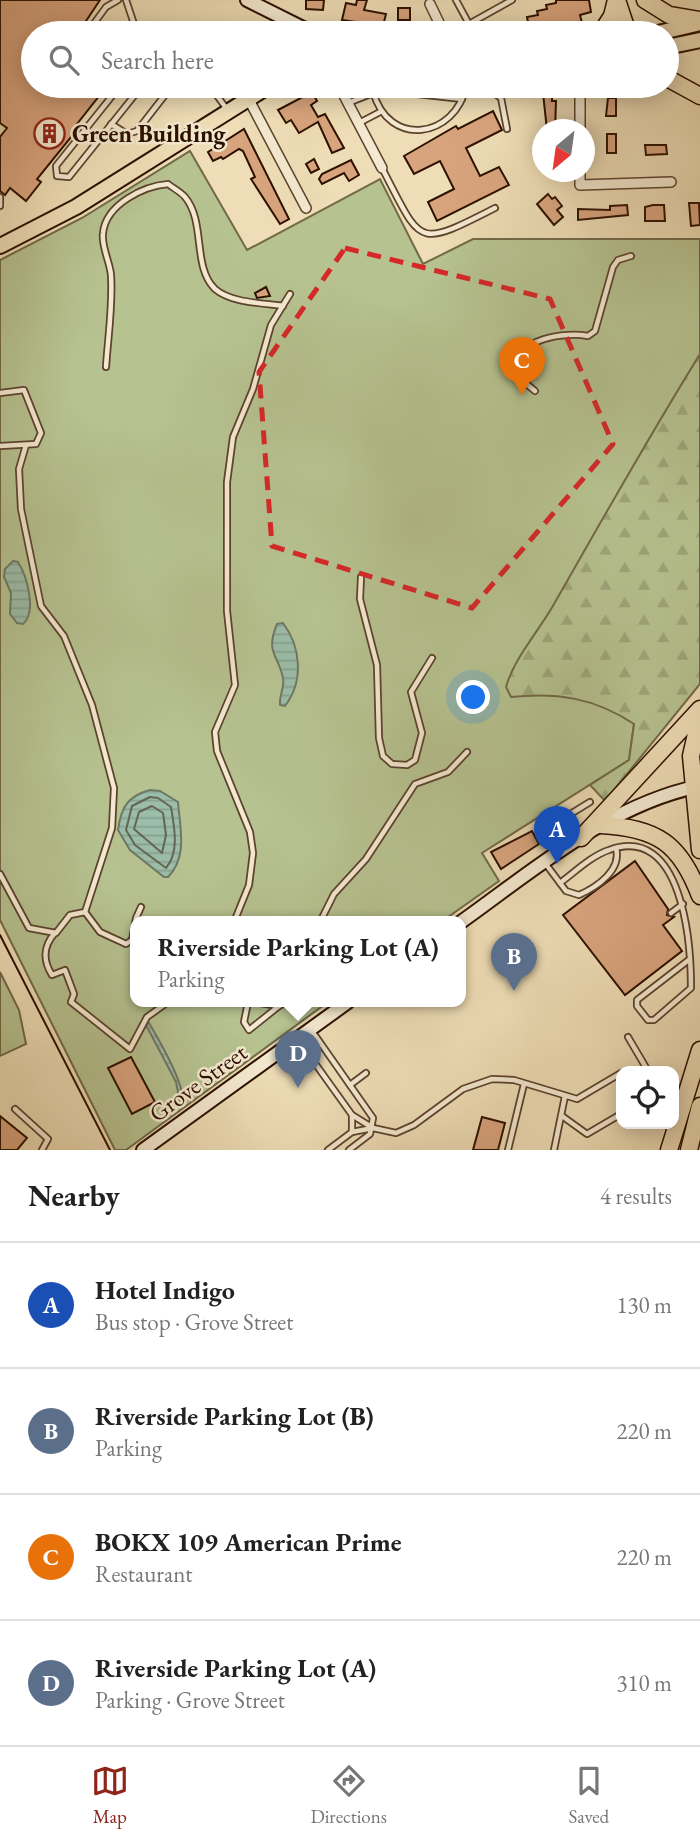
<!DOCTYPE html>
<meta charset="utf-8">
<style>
body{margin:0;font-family:"EB Garamond",serif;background:#f2f2f2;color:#222}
.controls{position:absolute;right:21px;bottom:21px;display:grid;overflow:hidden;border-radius:14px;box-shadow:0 4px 18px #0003}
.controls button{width:63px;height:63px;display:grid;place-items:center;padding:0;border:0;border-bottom:2px solid #e0e0e0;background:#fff;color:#222;font:35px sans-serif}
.compass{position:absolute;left:532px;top:119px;width:63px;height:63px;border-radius:50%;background:#fff;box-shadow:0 4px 18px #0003;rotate:209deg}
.you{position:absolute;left:474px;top:698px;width:24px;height:24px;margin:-18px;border:5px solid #fff;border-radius:50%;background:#1a73e8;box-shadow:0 0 0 10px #1a73e833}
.badge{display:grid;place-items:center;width:46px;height:46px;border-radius:50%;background:#8f2418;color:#fff;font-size:23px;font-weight:700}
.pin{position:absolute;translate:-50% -58px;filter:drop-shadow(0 2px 4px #0008)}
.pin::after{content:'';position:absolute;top:37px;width:24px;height:21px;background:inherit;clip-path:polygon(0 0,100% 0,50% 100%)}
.popup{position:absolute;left:130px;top:916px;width:336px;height:91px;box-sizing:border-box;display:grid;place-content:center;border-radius:14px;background:#fff;filter:drop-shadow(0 2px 5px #0005);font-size:23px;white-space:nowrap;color:#767676}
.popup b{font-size:26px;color:#222}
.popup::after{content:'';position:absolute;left:50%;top:100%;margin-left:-14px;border:14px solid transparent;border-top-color:#fff}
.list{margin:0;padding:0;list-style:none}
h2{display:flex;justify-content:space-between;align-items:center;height:91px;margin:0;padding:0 28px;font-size:30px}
h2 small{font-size:23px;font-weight:400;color:#767676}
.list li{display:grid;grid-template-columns:46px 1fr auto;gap:21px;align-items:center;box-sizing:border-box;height:126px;padding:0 28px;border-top:2px solid #e0e0e0}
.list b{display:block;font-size:26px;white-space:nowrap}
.list p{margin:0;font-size:23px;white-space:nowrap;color:#767676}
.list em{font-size:23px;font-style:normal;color:#767676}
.icon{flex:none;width:38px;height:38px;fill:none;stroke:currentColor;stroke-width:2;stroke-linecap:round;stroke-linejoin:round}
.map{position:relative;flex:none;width:700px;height:1150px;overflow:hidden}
.search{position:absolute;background:#fff;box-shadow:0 4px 18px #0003;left:21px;right:21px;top:21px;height:77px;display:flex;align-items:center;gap:18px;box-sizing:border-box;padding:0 24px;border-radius:38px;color:#767676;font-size:26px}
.sheet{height:595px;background:#fff}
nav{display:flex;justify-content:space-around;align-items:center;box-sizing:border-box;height:98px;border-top:2px solid #e0e0e0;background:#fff;font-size:19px;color:#767676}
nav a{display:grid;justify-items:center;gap:4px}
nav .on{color:#8f2418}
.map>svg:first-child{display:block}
.grass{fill:#b6c290;stroke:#716948;stroke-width:2}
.forest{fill:url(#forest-firs);stroke:#716948;stroke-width:2}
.water{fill:url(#water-rules);stroke:#6f7865;stroke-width:2}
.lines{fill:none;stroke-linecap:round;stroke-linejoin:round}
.shore{stroke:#646654;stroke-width:2}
.building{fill:#d8a47e;stroke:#2c1000;stroke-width:2}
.lane-casing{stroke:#5c432e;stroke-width:8}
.street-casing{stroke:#5c432e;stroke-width:12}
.secondary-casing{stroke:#2c1000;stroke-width:16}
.primary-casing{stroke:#2c1000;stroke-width:18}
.highway-casing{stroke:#2c1000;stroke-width:19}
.lane{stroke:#f4e9d0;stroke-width:4.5}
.street{stroke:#f4e9d0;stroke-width:9}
.secondary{stroke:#f4e9d0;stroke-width:12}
.primary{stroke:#eeddb6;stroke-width:14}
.highway{stroke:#eeddb6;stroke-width:16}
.tram{stroke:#2c1000;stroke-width:2}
.marked{fill:none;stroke:#d62828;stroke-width:5;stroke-dasharray:14 9;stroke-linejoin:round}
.labels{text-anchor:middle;stroke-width:5;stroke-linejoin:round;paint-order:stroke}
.poi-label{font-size:24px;font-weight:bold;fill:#2c1000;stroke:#f4e9d0;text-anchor:start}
.street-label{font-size:24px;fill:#2c1000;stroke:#f4e9d0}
</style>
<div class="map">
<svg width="700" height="1150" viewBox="0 0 700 1150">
<defs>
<pattern id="forest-firs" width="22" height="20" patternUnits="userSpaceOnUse" patternTransform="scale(1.75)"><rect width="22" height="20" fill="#b6c290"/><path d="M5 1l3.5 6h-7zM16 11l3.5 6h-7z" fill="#9da67a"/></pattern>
<pattern id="water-rules" width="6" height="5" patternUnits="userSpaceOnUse" patternTransform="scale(1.75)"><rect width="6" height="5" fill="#9bbda9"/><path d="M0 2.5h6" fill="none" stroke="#86a190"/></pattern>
</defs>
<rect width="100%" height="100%" fill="#eeddb6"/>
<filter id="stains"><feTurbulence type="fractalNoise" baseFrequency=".00286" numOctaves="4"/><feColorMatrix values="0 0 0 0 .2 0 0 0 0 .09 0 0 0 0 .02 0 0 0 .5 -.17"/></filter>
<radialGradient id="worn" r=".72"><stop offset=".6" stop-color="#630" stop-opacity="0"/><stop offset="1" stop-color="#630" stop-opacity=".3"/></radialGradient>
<g class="grass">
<polygon points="190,151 247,250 380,179 423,264 473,239 700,239 700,474 634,724 629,760 482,853 499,881 441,922 135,922 135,1002 328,1002 126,1150 115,1150 0,920 0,260 82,218"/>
<polygon points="0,972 19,1010 26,1044 0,1056"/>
</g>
<path class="forest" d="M700,354V684L605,801L590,785L629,760L634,724C595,698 557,692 511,697L506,687C514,658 539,631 554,604C602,520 649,436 700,354Z"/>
<g class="water">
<path d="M13,561L18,562C27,576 37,612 23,624L17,623L10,614L11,593L4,577L5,569Z"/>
<path d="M283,623C301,647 304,681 285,706L280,705C279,695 285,687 283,678C278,654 265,653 277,624Z"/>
<path d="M150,790L160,791L178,802C180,828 188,857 168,877H164L130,850L118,830C121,807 128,796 150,790Z"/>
<path d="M149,1023C160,1042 185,1084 183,1104L180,1103L176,1082L146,1025Z"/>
</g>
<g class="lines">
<g class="shore">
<path d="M150,797L158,798L171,807C174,826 180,852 166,868L135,845L126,830L132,806Z"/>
<polygon points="152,806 163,813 166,835 162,853 134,829 139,812"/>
</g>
</g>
<g class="building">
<polygon points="0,0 100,0 78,33 33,33 33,86 107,86 77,124 80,126 37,179 41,182 26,201 10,188 5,195 0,191 0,137 7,128 0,123"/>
<polygon points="306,0 324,0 323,10 306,9"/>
<polygon points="357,0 367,0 364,10 386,14 383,26 342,20 346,3 356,5"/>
<polygon points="556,0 589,0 591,12 580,15 582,23 571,25 573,33 520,33 518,24 528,22 527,17 538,15 537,11 547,9 546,5 556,3"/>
<rect x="398" y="8" width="12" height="12"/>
<polygon points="312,92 317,101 311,105 318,117 325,114 344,148 332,153 318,122 299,133 291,120 286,123 278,110"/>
<polygon points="543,93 552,93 552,101 556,101 555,130 547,130"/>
<polygon points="608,98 616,98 616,116 606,116"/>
<polygon points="493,111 502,130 466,148 480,176 499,167 509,185 437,221 428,202 454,189 440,161 414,174 404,156 456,126 458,129"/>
<polygon points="244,129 289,219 280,224 251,179 255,177 243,151 239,149 223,159 221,157 213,161 208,152"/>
<rect x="607" y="134" width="9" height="19"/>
<polygon points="645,145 666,145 667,154 646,155"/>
<polygon points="314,159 319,169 311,173 306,164"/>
<polygon points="351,160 359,175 349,181 344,173 322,184 319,179 322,174"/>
<polygon points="548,194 552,199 555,197 562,206 557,210 563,217 554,225 537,204"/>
<polygon points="689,203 699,203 700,225 691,226"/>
<polygon points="627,205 628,215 578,220 578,209 610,210 610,206"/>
<polygon points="653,205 664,205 665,221 645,221 645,207"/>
<polygon points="266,287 270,296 257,298 255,293"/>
<polygon points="532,831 539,844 501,869 491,852"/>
<polygon points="635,861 668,909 667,915 674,917 663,925 682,951 625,995 563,915"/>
<polygon points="131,1057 155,1102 132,1114 108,1068"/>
<polygon points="0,1116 27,1138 17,1150 0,1150"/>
<polygon points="482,1117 505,1123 498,1150 473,1150"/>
</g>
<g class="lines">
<defs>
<g id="lane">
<polyline points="126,0 137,33"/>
<polyline points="456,0 469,24"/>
<polyline points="87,33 106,7 118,0"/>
<polyline points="465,33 469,24 512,0"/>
<polyline points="120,86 56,166 57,176 69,177 142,86"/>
<polyline points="210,86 226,108"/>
<polyline points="466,88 491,91 501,98 507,129"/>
<path d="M373,91C388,149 456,138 466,86"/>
<polyline points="348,103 381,90 462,99"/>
<polyline points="359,123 380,112"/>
<polyline points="111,124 127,134 137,131 172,86"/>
<path d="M382,168C422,245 415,249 495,208"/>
<polyline points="0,197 0,206"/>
<path d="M106,367C108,337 113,305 111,275C110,262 101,246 103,233C106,204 144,186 168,184C173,188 181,192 185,197C206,222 192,267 215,289C231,303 263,303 283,306"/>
<path d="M535,391C529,386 518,378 517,370C516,337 566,332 588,336L595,331L613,267L618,260L631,256"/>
<polyline points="0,393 24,390 41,433 36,444 0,446"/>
<polyline points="361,577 360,599 377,665 379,738 383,756 392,764 407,765 415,760 422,733 411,692 432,658"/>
<polyline points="563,845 551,826 590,802"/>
<path d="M545,863L566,891L579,895C597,887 622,870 616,848"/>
<polyline points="0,874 29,928 56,933 70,915 85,912 112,828 114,788 92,705 64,636 41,606 21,509 19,469 26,445"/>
<path d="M560,883C575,872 591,856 609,850C683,823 691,944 691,988L654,1020H648L637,1006V1000L690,959"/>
<polyline points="85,912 100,932 126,944 132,940 136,918 141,907"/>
<polyline points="671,913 683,904"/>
<polyline points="234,922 249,885 253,853 250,832 217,751 215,732 235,685 227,611 227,482 233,437 253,389 271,325 290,294"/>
<polyline points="320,922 334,894 366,859 415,784 448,772 467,752"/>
<path d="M55,933C43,946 43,961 52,975L65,970L74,994L71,1002L130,1049L147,1017L168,1002"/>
<polyline points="248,1002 244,1022 249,1030 279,1006"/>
<polyline points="252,1002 279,1006 287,1002"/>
<polyline points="312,1031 373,1118 370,1134 349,1150"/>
<polyline points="628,1037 648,1071"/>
<polyline points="299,1041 352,1115 352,1132"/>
<polyline points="350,1085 366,1073"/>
<polyline points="15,1109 48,1139 42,1150"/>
<polyline points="352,1115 373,1128 396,1133 414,1125 463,1089 492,1079 514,1080 577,1099 621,1073"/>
<polyline points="562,1116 587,1134 621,1114"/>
<polyline points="328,1150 352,1132 373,1128"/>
<polyline points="508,1150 524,1084"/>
<polyline points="554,1150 565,1096"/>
</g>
<g id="street">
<polyline points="430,4 444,33"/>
<polyline points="339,86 382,168"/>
<polyline points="580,86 580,130"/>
<polyline points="248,98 306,208"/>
<polyline points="580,172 580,185 671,182"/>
</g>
<g id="secondary">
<polyline points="247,0 313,33"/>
<path d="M461,922C534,870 610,804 700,786"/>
<polyline points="143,1150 348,1002"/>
</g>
<g id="primary">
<polyline points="658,33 700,23"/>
<polyline points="667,47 700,40"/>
<polyline points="0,246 76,207 269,86"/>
</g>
<g id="highway">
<polyline points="617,0 628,33"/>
<polyline points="645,0 669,15 700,20"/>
<polyline points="601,33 612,16 616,0"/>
<polyline points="667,78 700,96"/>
<polyline points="700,716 691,756 700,850"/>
<path d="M601,825C657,828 680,843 700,896"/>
<polyline points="581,838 700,709"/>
<polyline points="669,1150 700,1050"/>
<polyline points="689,1150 700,1106"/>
</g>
</defs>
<use href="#lane" class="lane-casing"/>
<use href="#street" class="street-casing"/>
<use href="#secondary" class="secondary-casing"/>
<use href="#primary" class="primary-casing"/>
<use href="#highway" class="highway-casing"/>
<use href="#lane" class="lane"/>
<use href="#street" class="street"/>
<use href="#secondary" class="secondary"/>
<use href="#primary" class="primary"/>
<use href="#highway" class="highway"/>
<polyline class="tram" points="0,935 110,1150"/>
</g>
<path class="marked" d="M345,248L550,299L613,444L472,608L272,546L259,372Z"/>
<defs>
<symbol id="building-ring" viewBox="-11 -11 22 22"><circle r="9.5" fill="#f4e9d0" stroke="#8f2418" stroke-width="1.5"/><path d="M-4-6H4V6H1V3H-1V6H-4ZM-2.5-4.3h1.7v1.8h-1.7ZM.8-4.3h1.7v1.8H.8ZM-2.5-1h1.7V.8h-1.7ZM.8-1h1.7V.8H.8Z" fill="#8f2418"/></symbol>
</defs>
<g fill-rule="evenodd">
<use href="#building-ring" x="32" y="116" width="35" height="35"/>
</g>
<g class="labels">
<g class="poi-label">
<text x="72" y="142">Green Building</text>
</g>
<g class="street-label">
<text transform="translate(198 1083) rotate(-36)" y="8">Grove Street</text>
</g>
</g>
<rect width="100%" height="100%" filter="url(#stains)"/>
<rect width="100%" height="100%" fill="url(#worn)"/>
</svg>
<div class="controls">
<button><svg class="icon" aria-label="locate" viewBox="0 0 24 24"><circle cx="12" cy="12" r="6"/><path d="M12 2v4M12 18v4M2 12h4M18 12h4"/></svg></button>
</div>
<svg class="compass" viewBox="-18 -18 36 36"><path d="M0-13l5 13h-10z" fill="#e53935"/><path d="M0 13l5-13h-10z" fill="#767676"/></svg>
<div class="you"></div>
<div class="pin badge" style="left:557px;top:864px;background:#1a4fb4">A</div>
<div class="pin badge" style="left:514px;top:991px;background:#5c6f8a">B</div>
<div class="pin badge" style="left:522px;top:395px;background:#e8710a">C</div>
<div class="pin badge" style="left:298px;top:1088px;background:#5c6f8a">D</div>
<div class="popup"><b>Riverside Parking Lot (A)</b>Parking</div>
<div class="search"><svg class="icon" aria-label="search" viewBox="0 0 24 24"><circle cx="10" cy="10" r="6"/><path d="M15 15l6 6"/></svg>Search here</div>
</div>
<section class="sheet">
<h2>Nearby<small>4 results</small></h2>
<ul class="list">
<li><span class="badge" style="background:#1a4fb4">A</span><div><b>Hotel Indigo</b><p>Bus stop · Grove Street</p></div><em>130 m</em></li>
<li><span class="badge" style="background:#5c6f8a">B</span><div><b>Riverside Parking Lot (B)</b><p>Parking</p></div><em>220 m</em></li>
<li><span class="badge" style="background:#e8710a">C</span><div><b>BOKX 109 American Prime</b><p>Restaurant</p></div><em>220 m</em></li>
<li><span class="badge" style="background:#5c6f8a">D</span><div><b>Riverside Parking Lot (A)</b><p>Parking · Grove Street</p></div><em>310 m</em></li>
</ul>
</section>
<nav>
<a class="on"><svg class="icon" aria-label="map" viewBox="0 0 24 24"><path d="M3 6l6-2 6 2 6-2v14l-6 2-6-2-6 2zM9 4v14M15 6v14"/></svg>Map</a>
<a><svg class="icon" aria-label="directions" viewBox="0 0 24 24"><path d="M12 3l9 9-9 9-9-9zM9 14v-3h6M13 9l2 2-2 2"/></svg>Directions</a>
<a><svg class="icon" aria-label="saved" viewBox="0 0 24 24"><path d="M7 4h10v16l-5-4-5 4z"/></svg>Saved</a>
</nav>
